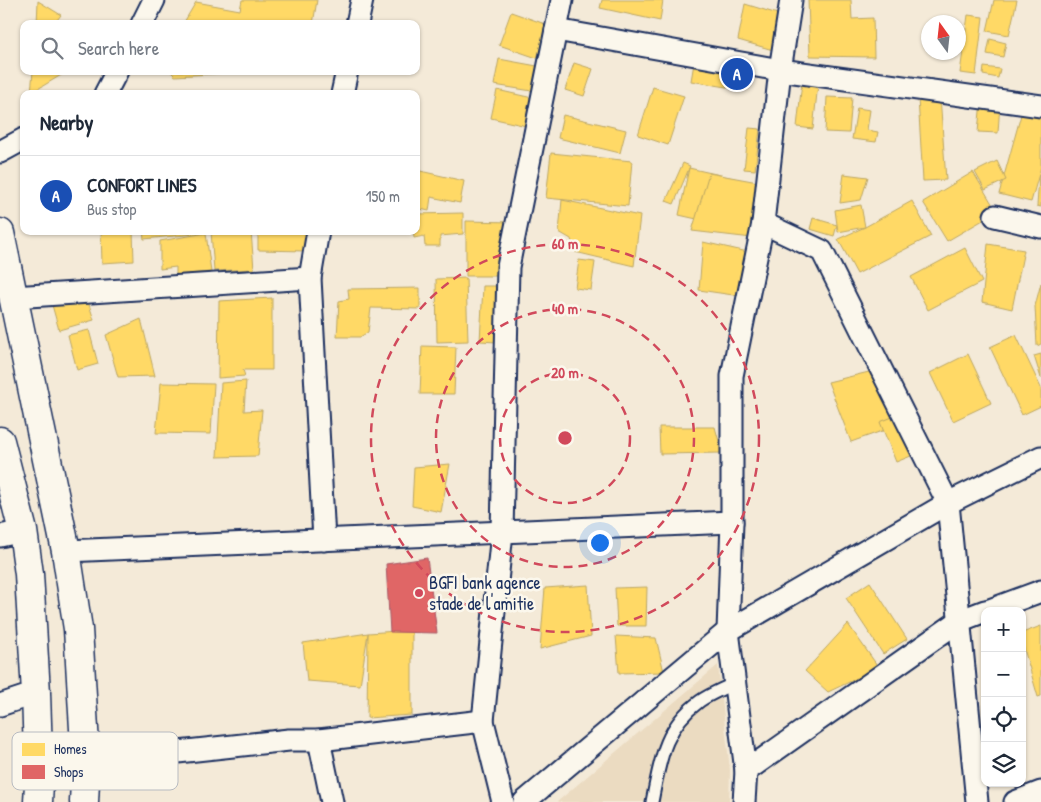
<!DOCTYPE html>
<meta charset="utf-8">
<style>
body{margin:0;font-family:"Patrick Hand",sans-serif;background:#f6f6f7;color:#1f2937}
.controls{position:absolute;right:15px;bottom:15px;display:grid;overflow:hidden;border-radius:10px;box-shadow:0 1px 4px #0004}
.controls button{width:45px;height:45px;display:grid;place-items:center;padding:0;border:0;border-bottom:1px solid #e0e1e3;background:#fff;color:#1f2937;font:25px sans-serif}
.compass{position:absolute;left:921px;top:15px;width:45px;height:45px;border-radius:50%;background:#fff;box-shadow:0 1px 4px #0004;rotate:345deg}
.you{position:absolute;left:599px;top:542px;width:18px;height:18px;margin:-12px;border:4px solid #fff;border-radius:50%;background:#1a73e8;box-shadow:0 0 0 8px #1a73e833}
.badge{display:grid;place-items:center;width:32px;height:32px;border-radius:50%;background:#b45309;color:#fff;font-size:16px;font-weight:700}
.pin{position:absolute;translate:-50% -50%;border:2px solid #fff;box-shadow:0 1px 5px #0006}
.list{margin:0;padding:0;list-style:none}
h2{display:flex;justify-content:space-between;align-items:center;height:65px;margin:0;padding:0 20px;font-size:21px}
h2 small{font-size:16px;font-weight:400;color:#747a83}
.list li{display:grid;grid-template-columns:32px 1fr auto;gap:15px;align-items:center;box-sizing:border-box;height:80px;padding:0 20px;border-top:1px solid #e0e1e3}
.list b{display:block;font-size:19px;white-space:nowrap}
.list p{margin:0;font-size:16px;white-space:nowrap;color:#747a83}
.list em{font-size:16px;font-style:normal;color:#747a83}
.icon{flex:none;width:28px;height:28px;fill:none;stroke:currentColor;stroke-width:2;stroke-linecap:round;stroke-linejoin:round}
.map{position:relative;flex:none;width:1041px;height:802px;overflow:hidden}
.search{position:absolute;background:#fff;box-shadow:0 1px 4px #0004;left:20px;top:20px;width:400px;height:55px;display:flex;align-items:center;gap:12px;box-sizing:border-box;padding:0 18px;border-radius:10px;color:#747a83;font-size:19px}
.panel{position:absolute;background:#fff;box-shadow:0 1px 4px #0004;left:20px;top:90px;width:400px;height:145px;border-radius:10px}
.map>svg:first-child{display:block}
.built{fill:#ebdbc1}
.homes{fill:#ffd966;stroke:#bba664}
.shops{fill:#e06666;stroke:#a55664}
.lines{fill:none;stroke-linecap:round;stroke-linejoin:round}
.lane-casing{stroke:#1b2f5e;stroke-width:15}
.street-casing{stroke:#1b2f5e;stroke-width:25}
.secondary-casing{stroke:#1b2f5e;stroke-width:31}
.lane{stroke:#fbf7ec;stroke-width:11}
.street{stroke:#fbf7ec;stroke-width:21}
.secondary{stroke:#fbf7ec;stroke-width:28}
.ring{fill:none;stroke:#d1495b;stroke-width:2.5;stroke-dasharray:9 6}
.poi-dot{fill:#d1495b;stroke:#fbf7ec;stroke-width:2}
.labels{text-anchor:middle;stroke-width:5;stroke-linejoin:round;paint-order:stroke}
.poi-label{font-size:18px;fill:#1b2f5e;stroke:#fbf7ec;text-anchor:start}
.key{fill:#fbf7ec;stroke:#b8bbc1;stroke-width:1}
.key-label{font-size:14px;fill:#1b2f5e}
.centre{fill:#d1495b;stroke:#fbf7ec;stroke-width:2.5}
.ring-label{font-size:15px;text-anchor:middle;font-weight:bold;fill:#d1495b;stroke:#fbf7ec;stroke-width:5;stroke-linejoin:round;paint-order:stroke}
</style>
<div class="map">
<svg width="1041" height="802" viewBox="0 0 1041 802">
<rect width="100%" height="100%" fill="#f4ead8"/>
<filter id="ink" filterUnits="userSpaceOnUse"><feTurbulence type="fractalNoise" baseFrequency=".02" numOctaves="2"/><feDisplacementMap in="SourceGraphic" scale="10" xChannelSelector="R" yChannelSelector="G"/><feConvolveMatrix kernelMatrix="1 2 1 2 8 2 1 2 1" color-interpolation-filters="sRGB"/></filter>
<g filter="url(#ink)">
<polygon class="built" points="718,665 730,770 729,802 557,802"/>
<g class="homes">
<polygon points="242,0 317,0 313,24 183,24 196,2 240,10"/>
<polygon points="602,0 663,0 660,21 600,8"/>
<polygon points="808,0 851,0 852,19 873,18 874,57 810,56"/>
<polygon points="994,0 1017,0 1009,35 987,31"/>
<polygon points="38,1 61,15 54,24 37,24"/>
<polygon points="745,4 781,15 773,50 738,40"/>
<polygon points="511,12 548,25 537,58 499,45"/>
<polygon points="968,15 983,17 976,75 960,73"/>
<polygon points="990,39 1006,43 1003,57 987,54"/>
<polygon points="499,59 537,66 532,91 494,85"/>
<polygon points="574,63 593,69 584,96 565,90"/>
<polygon points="694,63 747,72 744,90 691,81"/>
<polygon points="984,67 1000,69 998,78 983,75"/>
<polygon points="33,71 68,71 31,93"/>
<polygon points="170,71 248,71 248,72 175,76"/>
<polygon points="802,82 818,84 813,129 797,127"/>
<polygon points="653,87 684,96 668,145 638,135"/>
<polygon points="497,90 537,99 531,127 491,118"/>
<polygon points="940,96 946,180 923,181 918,98"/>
<polygon points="827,97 852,98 849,133 825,132"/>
<polygon points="981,101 1000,103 998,133 978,132"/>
<polygon points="1024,104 1041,109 1041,167 1031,202 999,194"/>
<polygon points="857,108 870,110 867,130 878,132 876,142 852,139"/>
<polygon points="563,115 626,130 620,153 558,138"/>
<polygon points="749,128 760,129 755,170 744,169"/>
<polygon points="551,153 632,161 628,206 546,198"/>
<polygon points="997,161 1006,180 985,190 975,172"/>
<polygon points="683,163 690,166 674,204 666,201"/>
<polygon points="689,168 760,184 750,231 679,215"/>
<polygon points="416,170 464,181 460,203 431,197 429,211 416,208"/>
<polygon points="973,172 997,212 947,241 923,202"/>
<polygon points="709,173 758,182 752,238 692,231"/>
<polygon points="844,174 868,177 861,200 840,203"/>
<polygon points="1039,176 1041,176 1041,207 1037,206"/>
<polygon points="562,200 640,216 634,266 575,252 571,239 559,232"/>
<polygon points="912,201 931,236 857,274 838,239 865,227"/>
<polygon points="861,205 865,227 838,232 835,210"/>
<polygon points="463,213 463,234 440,236 440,246 425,246 424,236 414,238 413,231 416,231 416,214"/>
<polygon points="813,218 837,225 834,236 810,229"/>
<polygon points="466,221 512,222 502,276 466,276"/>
<polygon points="101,231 133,231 134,261 102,263"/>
<polygon points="143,231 205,231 206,233 144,239"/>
<polygon points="211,231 251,231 254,269 214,271"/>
<polygon points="258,231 306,231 306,251 258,250"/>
<polygon points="206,233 211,272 176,275 176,267 160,269 160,241"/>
<polygon points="703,242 748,252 740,296 699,290"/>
<polygon points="988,244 1024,250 1012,309 982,302"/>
<polygon points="965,248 982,282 928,310 911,277"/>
<polygon points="579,260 595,262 591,290 575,288"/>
<polygon points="466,278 468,341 437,342 436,279"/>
<polygon points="1041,283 1041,344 1037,346 1035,306"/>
<polygon points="483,286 499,286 496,342 480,341"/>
<polygon points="420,288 420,309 371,308 368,332 360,337 337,337 339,301 349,299 348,289"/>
<polygon points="86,295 94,320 59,330 52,305"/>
<polygon points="272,298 272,370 243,370 245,376 218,378 219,301"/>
<polygon points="141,319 155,376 118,377 106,335"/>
<polygon points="89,330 98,364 77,370 68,335"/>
<polygon points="1016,335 1041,388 1041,406 1022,415 990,347"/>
<polygon points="422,346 456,347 454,394 420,394"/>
<polygon points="968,354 991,403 953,421 930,373"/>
<polygon points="1041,354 1041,378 1034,356"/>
<polygon points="873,371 899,425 851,442 828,382"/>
<polygon points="246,381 244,411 262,410 258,456 217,457 221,383"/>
<polygon points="161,383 214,384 211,434 156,433"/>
<polygon points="900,414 916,454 896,462 880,422"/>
<polygon points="659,427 715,427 722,453 660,454"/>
<polygon points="450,464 441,512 412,506 414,467"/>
<polygon points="870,582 907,639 883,654 846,598"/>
<polygon points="588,585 591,636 540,649 545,588"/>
<polygon points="647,587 646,626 617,626 615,588"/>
<polygon points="848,624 879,668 828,692 805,671"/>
<polygon points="1041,626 1041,696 1038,697 1022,642 1022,633"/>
<polygon points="412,630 412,715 367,718 368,633"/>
<polygon points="368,633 360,685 307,681 303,643"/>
<polygon points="616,636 656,638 664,672 619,673"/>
</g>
<polygon class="shops" points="427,558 437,633 390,632 386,564"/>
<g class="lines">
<defs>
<path id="lane" d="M652,802C660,761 664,727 700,701C710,694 723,689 734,683"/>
<g id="street">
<polyline points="142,24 154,0"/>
<polyline points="357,24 362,0"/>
<polyline points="556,30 780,70 1041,106"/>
<polyline points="105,94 117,71"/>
<polyline points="342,94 347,71"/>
<polyline points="0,152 24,139"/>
<polyline points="995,216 1041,227"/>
<polyline points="763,223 822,251 948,503 977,802"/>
<polyline points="318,231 310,278 324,540"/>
<polyline points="13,297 310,278"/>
<polyline points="0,536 23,531"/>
<polyline points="66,551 732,522"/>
<polyline points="987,611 1041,591"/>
<polyline points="0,705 36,693"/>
<polyline points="319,740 332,802"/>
<polyline points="86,762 289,740 319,740 483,721"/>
<polyline points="746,771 959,621 985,611"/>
<polyline points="503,802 483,721 502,532 508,267 562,0"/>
<polyline points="524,802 728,631 948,503 1041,457"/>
<polyline points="744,802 746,771 728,631 732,522 732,376 763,223 780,70 791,0"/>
<polyline points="1015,802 1041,792"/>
</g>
<g id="secondary">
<polyline points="0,233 66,551 78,629 86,762 84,802"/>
<polyline points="0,441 23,531 29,574 36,693 39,784 38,802"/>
</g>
</defs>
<use href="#lane" class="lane-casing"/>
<use href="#street" class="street-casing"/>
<use href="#secondary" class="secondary-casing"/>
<use href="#lane" class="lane"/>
<use href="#street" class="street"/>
<use href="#secondary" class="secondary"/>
</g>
</g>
<g class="ring">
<circle cx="565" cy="438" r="65"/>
<circle cx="565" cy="438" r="129"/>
<circle cx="565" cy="438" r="194"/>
</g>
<circle class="poi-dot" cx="419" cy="593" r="5"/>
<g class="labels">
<g class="poi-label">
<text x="429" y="589">BGFI bank agence<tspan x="429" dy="21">stade de l'amitie</tspan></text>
</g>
</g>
<rect x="12" y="732" width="166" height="58" rx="8" class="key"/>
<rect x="22" y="743" width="23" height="13" fill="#ffd966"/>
<rect x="22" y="765" width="23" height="14" fill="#e06666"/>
<g class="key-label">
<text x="54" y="754">Homes</text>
<text x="54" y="777">Shops</text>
</g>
<circle cx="565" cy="438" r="8" class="centre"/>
<g class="ring-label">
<text x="565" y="249">60 m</text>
<text x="565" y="314">40 m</text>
<text x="565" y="378">20 m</text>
</g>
</svg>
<div class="controls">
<button>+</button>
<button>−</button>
<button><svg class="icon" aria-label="locate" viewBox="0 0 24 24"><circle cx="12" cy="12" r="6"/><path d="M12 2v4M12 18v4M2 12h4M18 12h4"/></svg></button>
<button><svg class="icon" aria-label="layers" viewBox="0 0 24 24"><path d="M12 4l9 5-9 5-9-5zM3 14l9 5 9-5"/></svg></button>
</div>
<svg class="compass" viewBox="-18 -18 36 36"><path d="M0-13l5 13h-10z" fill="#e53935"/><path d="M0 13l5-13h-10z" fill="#747a83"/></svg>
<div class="you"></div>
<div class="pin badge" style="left:737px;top:74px;background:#1a4fb4">A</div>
<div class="search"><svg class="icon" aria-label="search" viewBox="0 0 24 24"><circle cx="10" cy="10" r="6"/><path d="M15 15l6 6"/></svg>Search here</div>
<section class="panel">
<h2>Nearby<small></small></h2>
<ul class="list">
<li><span class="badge" style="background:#1a4fb4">A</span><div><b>CONFORT LINES</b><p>Bus stop</p></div><em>150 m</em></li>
</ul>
</section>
</div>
